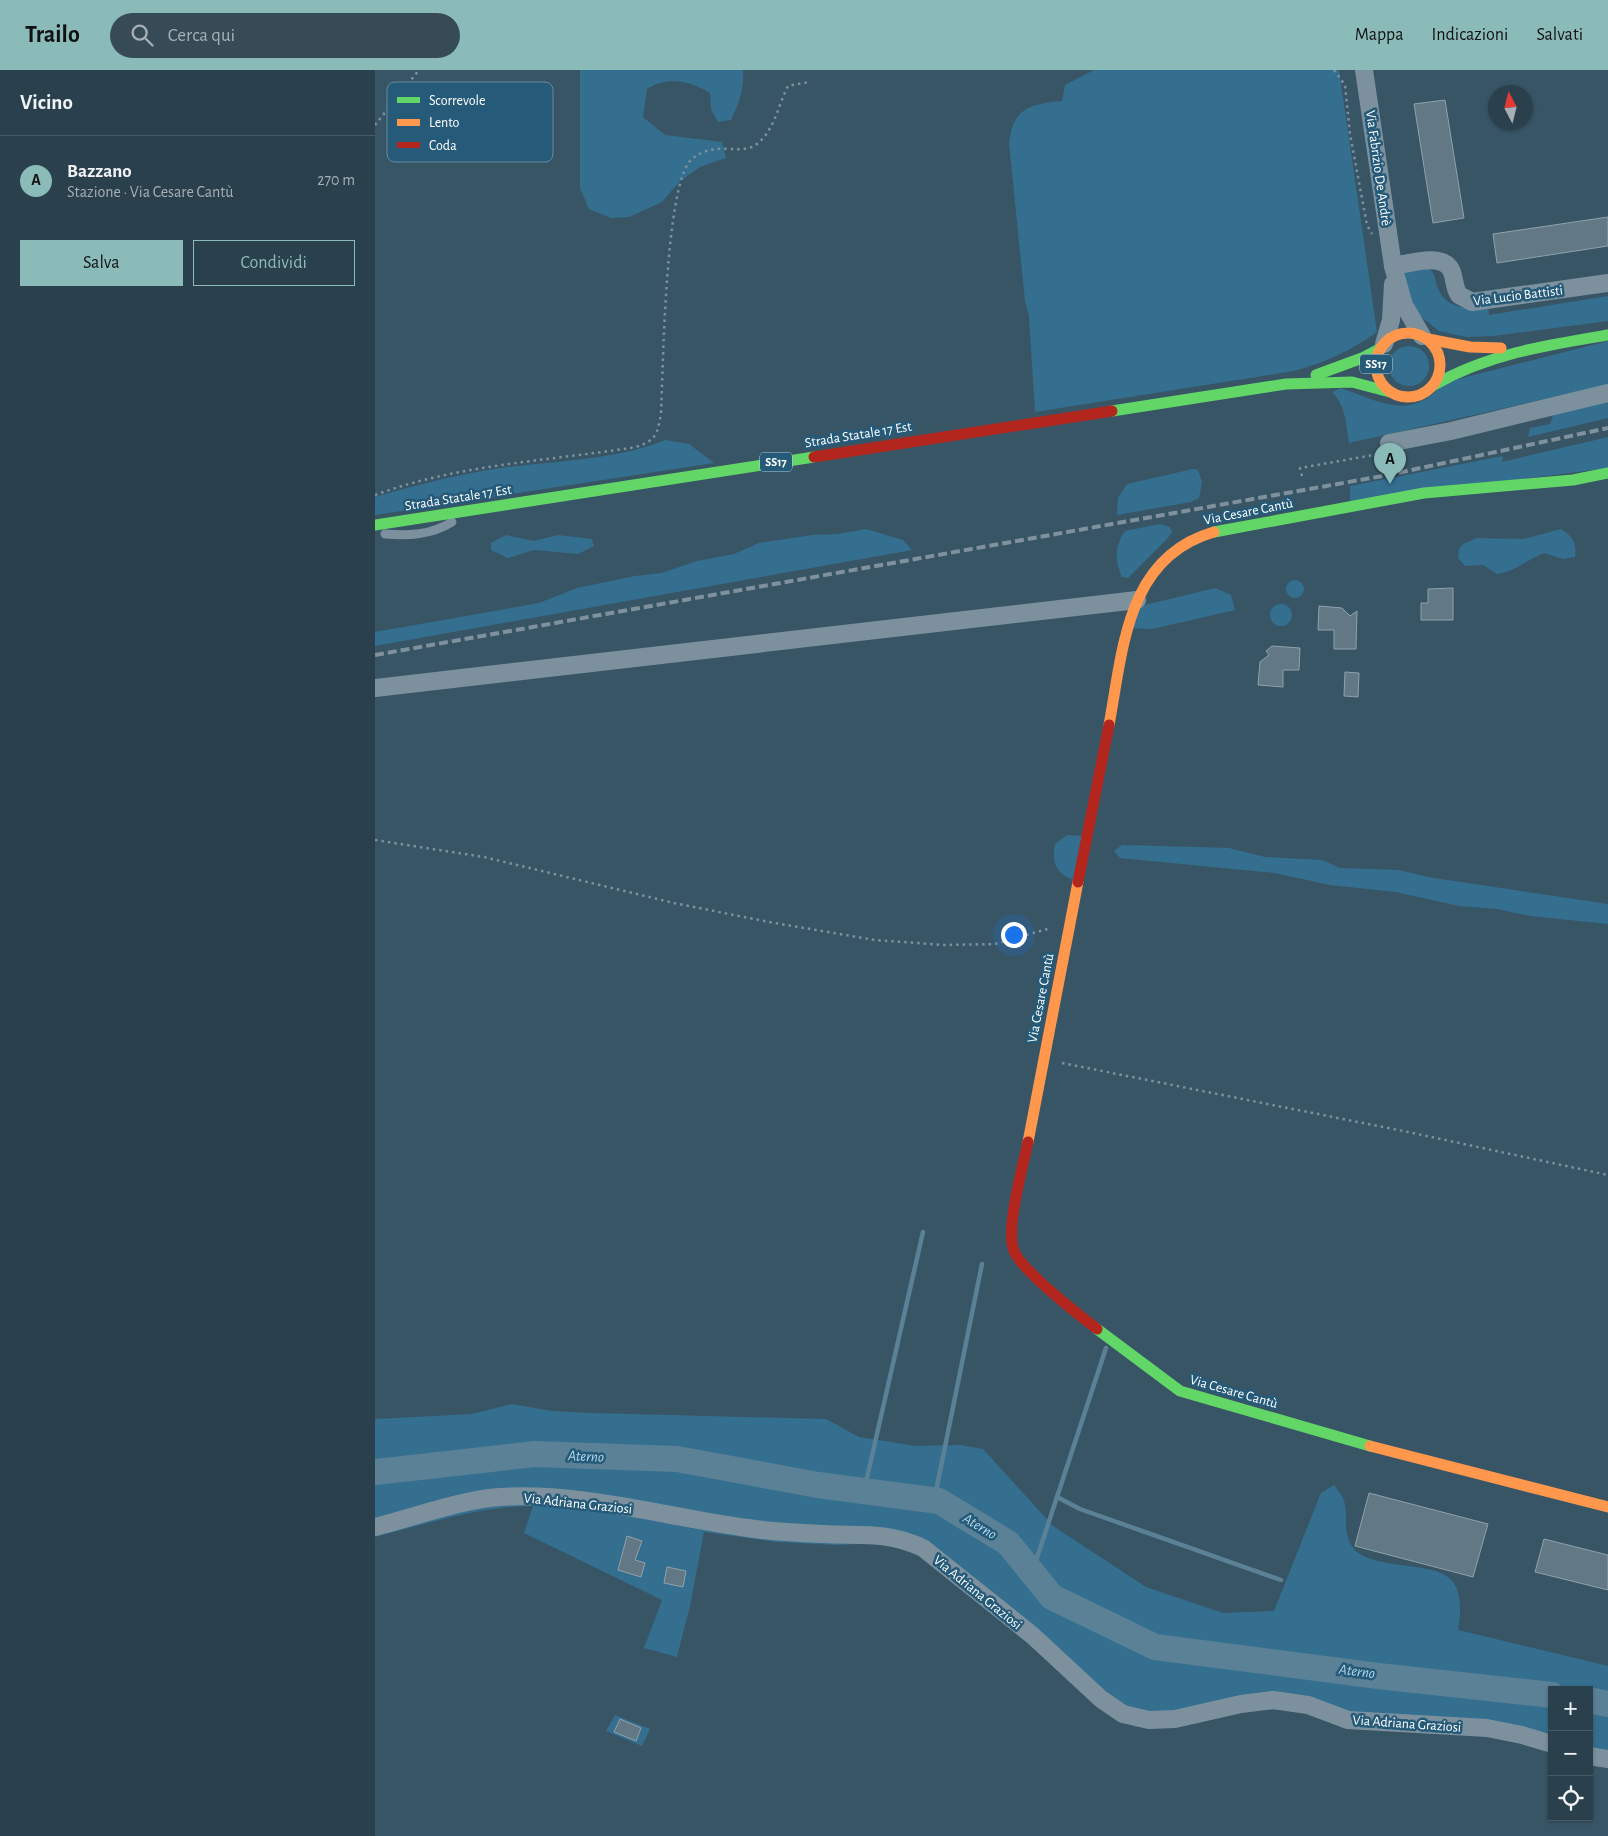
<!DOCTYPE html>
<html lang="it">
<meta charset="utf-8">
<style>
body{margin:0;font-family:"Alegreya Sans",sans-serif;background:#364b56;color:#f1f3f6}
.controls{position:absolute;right:15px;bottom:15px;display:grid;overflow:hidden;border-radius:0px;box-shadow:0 1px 4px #0004}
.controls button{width:45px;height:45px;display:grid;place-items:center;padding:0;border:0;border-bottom:1px solid #465964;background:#2a404c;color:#f1f3f6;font:25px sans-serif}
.compass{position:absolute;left:1113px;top:15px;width:45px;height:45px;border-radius:50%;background:#2a404c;box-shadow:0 1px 4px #0004;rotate:353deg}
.you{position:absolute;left:638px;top:864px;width:18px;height:18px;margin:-12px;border:4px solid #fff;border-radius:50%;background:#1a73e8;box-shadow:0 0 0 8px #1a73e833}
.badge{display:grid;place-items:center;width:32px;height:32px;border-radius:50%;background:#8bbbb9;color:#111;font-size:16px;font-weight:700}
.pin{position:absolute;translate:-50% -41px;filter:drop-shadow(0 1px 2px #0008)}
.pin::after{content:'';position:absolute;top:26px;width:18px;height:15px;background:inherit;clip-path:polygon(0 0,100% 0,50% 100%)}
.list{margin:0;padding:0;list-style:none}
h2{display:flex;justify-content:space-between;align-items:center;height:65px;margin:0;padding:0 20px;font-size:21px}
h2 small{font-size:16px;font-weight:400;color:#a5afb5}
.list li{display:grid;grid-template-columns:32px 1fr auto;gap:15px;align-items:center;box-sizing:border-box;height:90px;padding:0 20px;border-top:1px solid #465964}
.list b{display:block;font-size:19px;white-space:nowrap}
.list p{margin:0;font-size:16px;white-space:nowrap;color:#a5afb5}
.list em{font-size:16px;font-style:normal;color:#a5afb5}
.actions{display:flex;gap:10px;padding:15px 20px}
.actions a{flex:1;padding:11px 0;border:1px solid #8bbbb9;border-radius:0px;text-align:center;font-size:18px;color:#8bbbb9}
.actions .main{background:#8bbbb9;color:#111}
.icon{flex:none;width:28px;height:28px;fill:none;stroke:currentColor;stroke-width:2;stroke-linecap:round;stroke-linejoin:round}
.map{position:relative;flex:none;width:1233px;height:1766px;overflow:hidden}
header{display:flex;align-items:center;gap:30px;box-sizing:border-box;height:70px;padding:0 25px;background:#8bbbb9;color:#111}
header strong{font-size:24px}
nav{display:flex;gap:28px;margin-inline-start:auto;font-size:18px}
.search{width:350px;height:45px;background:#364b56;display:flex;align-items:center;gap:12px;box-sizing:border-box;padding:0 18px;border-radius:28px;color:#a5afb5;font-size:19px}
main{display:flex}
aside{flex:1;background:#2a404c}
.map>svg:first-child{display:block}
.green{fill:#356f8f}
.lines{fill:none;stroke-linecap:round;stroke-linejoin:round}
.stream{stroke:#5b8197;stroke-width:4.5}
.river{stroke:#5b8197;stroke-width:26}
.building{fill:#627884;stroke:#8fa2ac}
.path{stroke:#7c919d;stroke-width:2.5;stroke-dasharray:2.5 4;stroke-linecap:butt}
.lane{stroke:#7c919d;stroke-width:9}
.street{stroke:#7c919d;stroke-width:18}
.fast{stroke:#63d668;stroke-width:11}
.slow{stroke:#ff974d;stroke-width:11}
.jam{stroke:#b3261e;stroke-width:11}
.rail{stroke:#7e919d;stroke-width:4;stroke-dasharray:9 4;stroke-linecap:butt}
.labels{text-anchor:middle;stroke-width:5;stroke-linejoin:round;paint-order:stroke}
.shield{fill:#255a79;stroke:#beced7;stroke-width:1}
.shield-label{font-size:12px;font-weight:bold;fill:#fff}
.street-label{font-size:14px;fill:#fff;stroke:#255a79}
.water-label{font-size:15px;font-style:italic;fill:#b2d8ec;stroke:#255a79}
.key{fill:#255a79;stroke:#668ca1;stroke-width:1}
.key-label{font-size:14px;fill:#fff}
</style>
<header>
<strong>Trailo</strong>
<div class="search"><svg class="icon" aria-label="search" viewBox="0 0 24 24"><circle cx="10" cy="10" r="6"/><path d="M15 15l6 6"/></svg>Cerca qui</div>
<nav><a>Mappa</a><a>Indicazioni</a><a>Salvati</a></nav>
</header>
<main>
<aside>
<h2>Vicino<small></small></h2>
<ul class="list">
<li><span class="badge">A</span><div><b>Bazzano</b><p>Stazione · Via Cesare Cantù</p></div><em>270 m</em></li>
</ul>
<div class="actions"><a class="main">Salva</a><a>Condividi</a></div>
</aside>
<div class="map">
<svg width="1233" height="1766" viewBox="0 0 1233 1766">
<rect width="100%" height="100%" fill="#385566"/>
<g class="green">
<path d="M205,0H368C370,18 363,35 356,50L343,52L336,39L335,23C316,11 292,6 272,19L268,47L290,65L347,72L351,88L325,97L305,111L287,132L254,147L236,148L214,139L205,118Z"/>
<path d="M719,0H964L1002,262C977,280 949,293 919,301L660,342L654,246L650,231L634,73C638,38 655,34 687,31L690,15Z"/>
<path d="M1052,197C1062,203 1059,211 1064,221C1074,240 1094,239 1113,236L1114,245L1233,226V251L1118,266L1092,267L1064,261L1045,246L1037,237L1028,203Z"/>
<path d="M1233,271V315L974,373C971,354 971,336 957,322L966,318C1005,332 1037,352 1068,313Z"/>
<circle cx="1034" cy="296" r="20"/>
<polygon points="1233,330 1233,348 1153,367 1155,358 1175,354 1179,343"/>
<polygon points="1233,367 1233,398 975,431 975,416 1128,386 1127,392"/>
<path d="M290,370L314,374L339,393L0,445V427C42,415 83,404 126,398C177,391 243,390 290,370Z"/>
<polygon points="818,399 823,400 827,412 824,428 816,432 742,445 743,428 752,414"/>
<path d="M785,454L795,457L797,462L793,468L753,508L747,507C739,491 740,475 750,461Z"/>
<polygon points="491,459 528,470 537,480 0,576 0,562 164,533 202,518 260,506 287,503 322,491 359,484 384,473 438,465 463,464"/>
<path d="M1186,459C1198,467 1202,473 1200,487L1188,489L1169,483C1154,489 1138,502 1122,504L1108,495L1090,496L1083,488L1084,479L1088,474L1102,468L1149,469Z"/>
<polygon points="131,465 159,471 183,465 217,469 219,476 203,484 159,480 133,488 116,480 116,473"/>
<circle cx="920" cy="519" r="9"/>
<polygon points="840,518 856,525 860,540 777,559 756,558 762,537"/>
<circle cx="906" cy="545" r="11"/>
<path d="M692,765L709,766L699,810C680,803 677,793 680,774Z"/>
<polygon points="747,775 854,778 890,787 947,790 965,798 1023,800 1059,808 1233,834 1233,854 1155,846 1122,839 1084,836 1021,822 955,815 900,803 745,788 739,781"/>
<path d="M137,1334L177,1341L216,1343L451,1349L484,1367L541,1376L585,1375L608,1379L678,1456L771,1517L848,1543L899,1541L946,1423L959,1415C962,1419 966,1424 968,1428C975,1445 965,1460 979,1479C984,1486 996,1489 1003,1491C1054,1503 1095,1489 1083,1560L1233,1596V1697L1214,1693V1620H1177V1682L1147,1672L1102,1665L980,1659L934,1643L913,1639L873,1641L778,1658L761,1657L747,1651L540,1481L507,1473L461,1475L401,1472L329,1462L315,1536L302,1587L269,1578L287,1530L149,1463L158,1436C104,1436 52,1454 0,1467V1349L97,1344Z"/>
<polygon points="240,1645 275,1659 267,1676 231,1661"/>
</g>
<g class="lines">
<g class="stream">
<polyline points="489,1421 548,1162"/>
<polyline points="682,1427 705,1439 906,1510"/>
<polyline points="559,1431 607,1194"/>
<polyline points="657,1503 731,1278"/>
</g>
<g class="river">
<polyline points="0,1402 160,1384 302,1389 443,1415 564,1431 633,1473 677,1527 780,1577 1003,1606 1177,1625"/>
<polyline points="1214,1630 1233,1634"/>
</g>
</g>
<g class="building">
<polygon points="1070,30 1089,148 1058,153 1039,34"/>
<polygon points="1233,147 1233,176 1122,193 1118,164"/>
<polygon points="1078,518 1078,550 1046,550 1046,533 1053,533 1053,519"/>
<polygon points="944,536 967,538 975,546 982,541 981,579 959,579 959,560 943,560"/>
<polygon points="897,576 925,578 924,600 908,600 908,617 883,615 885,592 894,585 891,581"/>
<polygon points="970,602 984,603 983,627 969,626"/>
<polygon points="994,1423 1113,1454 1098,1507 980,1476"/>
<polygon points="252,1466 267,1471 260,1490 270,1493 266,1507 243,1500"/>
<polygon points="1169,1469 1233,1485 1233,1520 1160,1502"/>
<polygon points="292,1497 311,1501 308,1517 289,1513"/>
<polygon points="245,1649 266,1658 261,1671 239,1662"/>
</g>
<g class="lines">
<g class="path">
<polyline points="959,0 970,15 975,64 992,155 997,164"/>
<polyline points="0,55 44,0"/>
<polyline points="1006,386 1008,395"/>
<polyline points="927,406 925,398 1004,384"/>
<path d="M0,425C84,394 174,391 261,377C282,370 282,364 286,344C288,301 290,115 316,90C340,68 367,88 383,73C400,59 403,35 413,16L434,12"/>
<polyline points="0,770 109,787 299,833 394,852 500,870 569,875 620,874 676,858"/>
<polyline points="687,993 1033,1062 1233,1105"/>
</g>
<path class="lane" d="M10,464C33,466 56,465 77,452"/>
<g class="street">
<polyline points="989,0 1018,196 1029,235 1047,266"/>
<path d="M1018,196C1034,194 1069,181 1077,202C1080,210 1079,218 1084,225L1097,232L1233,213"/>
<polyline points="1009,274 1016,250 1018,214"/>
<polyline points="1014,373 1076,361 1233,323"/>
<polyline points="0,618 762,530"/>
<path d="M0,1457C36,1448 89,1429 125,1427C208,1422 291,1447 373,1458C397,1462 423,1463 448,1464C485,1466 513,1461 548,1478L657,1565L726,1629L748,1644L774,1650L800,1649L866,1634L898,1630L933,1635L973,1650L1112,1658L1147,1665L1177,1674"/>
<polyline points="1214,1686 1233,1689"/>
</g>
<g class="fast">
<polyline points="941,305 987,288 1006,278"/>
<path d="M1059,315C1113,284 1172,275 1233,265"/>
<polyline points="737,341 911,314 977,312 1015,322"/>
<polyline points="0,455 439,387"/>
<polyline points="839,462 1049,423 1198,410 1233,403"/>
<polyline points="722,1259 805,1321 995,1376"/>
</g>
<g class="slow">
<circle cx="1033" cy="295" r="32"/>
<polyline points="1053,269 1095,277 1126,278"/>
<path d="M734,655C748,580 751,487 839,462"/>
<polyline points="653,1072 703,812"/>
<polyline points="995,1376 1233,1437"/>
</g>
<g class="jam">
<polyline points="439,387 737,341"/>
<polyline points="703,812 734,655"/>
<path d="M653,1072C648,1096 630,1160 639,1181C647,1201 704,1245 722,1259"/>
</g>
<polyline class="rail" points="0,585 1013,405 1233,358"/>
</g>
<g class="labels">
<g class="shield">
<rect x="985" y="284.5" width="32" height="19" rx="4"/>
<rect x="385" y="382.5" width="32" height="19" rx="4"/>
</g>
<g class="shield-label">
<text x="1001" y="298">SS17</text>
<text x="401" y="396">SS17</text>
</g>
<g class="street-label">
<text transform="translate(1004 98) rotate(82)" y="5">Via Fabrizio De Andrè</text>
<text transform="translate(1143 225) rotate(-7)" y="5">Via Lucio Battisti</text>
<text transform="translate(483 364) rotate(-9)" y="5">Strada Statale 17 Est</text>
<text transform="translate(83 427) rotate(-9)" y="5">Strada Statale 17 Est</text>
<text transform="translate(873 441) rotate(-11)" y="5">Via Cesare Cantù</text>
<text transform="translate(665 928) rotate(-79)" y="5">Via Cesare Cantù</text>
<text transform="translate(859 1321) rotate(16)" y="5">Via Cesare Cantù</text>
<text transform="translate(203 1433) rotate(6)" y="5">Via Adriana Graziosi</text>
<text transform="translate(603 1522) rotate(39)" y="5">Via Adriana Graziosi</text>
<text transform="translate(1032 1653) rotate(4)" y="5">Via Adriana Graziosi</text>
</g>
<g class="water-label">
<text transform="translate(211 1386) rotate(2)" y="5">Aterno</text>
<text transform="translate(605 1456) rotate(31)" y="5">Aterno</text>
<text transform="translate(982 1601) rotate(7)" y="5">Aterno</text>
</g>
</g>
<rect x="12" y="12" width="166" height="80" rx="8" class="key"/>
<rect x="22" y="27" width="23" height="6" fill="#63d668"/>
<rect x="22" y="49" width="23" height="7" fill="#ff974d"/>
<rect x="22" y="72" width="23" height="6" fill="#b3261e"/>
<g class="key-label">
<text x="54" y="35">Scorrevole</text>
<text x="54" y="57">Lento</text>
<text x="54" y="80">Coda</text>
</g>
</svg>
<div class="controls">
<button>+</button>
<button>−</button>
<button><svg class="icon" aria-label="locate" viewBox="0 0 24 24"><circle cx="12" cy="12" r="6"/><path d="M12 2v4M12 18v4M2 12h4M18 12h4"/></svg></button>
</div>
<svg class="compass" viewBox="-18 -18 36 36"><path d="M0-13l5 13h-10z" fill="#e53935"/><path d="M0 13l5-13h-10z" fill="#a5afb5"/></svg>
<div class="you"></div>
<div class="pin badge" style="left:1015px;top:414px">A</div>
</div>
</main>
